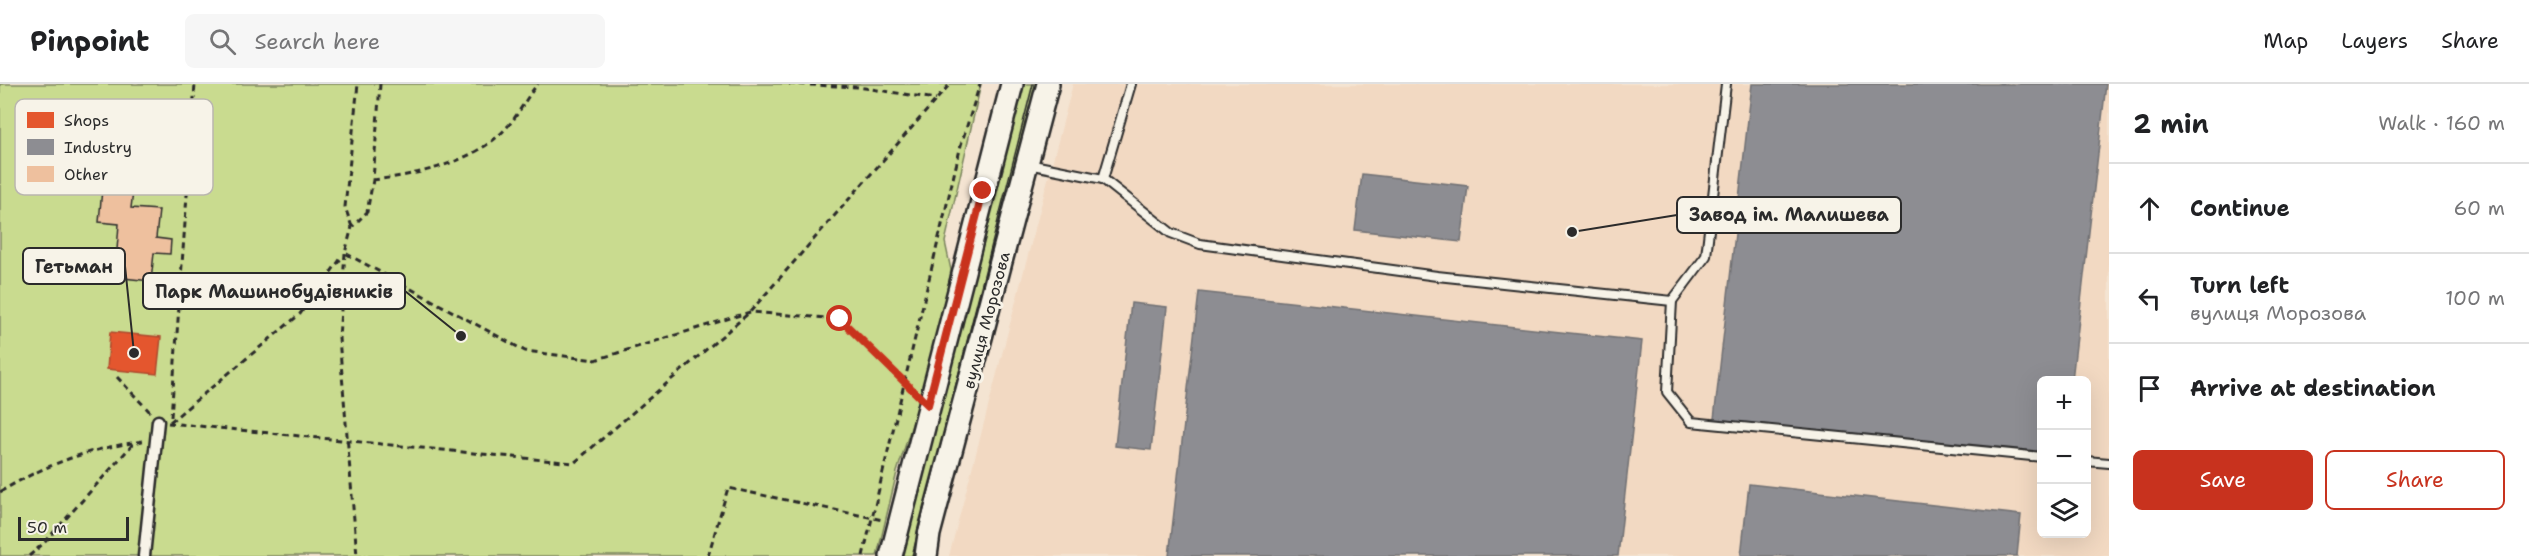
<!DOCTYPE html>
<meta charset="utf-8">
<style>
body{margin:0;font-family:"Shantell Sans",sans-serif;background:#f6f6f6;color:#202124}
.controls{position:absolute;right:18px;bottom:18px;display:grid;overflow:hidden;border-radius:9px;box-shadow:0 6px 24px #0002}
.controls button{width:54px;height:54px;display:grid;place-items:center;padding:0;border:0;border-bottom:2px solid #e0e0e0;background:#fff;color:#202124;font:30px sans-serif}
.scale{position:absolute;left:18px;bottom:15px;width:111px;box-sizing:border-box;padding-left:6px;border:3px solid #2b2b2b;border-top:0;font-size:16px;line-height:21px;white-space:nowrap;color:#2b2b2b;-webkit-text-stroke:4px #f7f3e8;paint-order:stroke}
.stop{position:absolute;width:18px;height:18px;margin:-14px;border:4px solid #c8321e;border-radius:50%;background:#fff}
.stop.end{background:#c8321e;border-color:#fff;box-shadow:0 2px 6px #0008}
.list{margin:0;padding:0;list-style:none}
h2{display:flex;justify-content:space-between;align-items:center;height:78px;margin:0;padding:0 24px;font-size:26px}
h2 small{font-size:20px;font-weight:400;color:#757577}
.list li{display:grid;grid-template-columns:39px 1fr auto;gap:18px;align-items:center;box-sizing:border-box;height:90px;padding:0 24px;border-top:2px solid #e0e0e0}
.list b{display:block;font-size:22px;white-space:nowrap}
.list p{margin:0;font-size:20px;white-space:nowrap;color:#757577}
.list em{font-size:20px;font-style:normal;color:#757577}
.actions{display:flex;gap:12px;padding:18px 24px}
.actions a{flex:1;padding:14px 0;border:2px solid #c8321e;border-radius:9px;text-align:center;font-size:21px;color:#c8321e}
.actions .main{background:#c8321e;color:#fff}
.icon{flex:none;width:33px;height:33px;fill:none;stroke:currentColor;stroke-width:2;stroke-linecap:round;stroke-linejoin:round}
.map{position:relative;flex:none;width:2109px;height:472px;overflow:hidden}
header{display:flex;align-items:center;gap:36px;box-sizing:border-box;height:84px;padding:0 30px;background:#fff;border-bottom:2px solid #e0e0e0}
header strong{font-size:28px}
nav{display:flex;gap:33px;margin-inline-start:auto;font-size:21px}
.search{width:420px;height:54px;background:#f6f6f6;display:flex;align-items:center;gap:15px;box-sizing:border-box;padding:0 21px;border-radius:9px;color:#757577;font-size:22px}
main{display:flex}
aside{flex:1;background:#fff}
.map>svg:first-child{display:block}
.built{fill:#f2d9c2;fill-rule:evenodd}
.green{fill:#c9db8f;stroke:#7a835d;stroke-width:1.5}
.shops{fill:#e4572e;stroke:#ac4a2d;stroke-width:1.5}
.industry{fill:#8d8d92;stroke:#707073;stroke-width:1.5}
.building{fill:#eec09e;stroke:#2b2b2b;stroke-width:1.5}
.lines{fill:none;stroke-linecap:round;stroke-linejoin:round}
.service-casing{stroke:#2b2b2b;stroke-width:12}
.pedestrian-casing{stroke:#2b2b2b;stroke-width:15}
.secondary-casing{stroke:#2b2b2b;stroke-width:26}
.path{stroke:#2b2b2b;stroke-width:3;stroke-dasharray:6 4.5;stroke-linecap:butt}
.service{stroke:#f7f3e8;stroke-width:8}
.pedestrian{stroke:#f7f3e8;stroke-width:10}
.secondary{stroke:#f7f3e8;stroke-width:21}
.tram{stroke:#2b2b2b;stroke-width:1.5}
.route{stroke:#c8321e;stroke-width:8}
.labels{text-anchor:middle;stroke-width:6;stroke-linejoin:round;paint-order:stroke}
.street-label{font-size:16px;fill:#2b2b2b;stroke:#f7f3e8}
.key{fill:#f7f3e8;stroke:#bab7af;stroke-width:1.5}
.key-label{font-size:16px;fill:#2b2b2b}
.leader{fill:none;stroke:#2b2b2b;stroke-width:2}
.callout-dot{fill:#2b2b2b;stroke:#f7f3e8;stroke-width:2}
.callout{fill:#f7f3e8;stroke:#2b2b2b;stroke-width:2}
.callout-label{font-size:18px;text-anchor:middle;font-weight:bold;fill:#2b2b2b}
</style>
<header>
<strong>Pinpoint</strong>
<div class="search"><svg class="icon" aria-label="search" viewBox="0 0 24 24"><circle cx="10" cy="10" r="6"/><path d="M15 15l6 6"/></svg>Search here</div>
<nav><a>Map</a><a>Layers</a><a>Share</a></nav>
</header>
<main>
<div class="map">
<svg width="2109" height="472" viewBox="0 0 2109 472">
<rect width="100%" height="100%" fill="#f4e4d2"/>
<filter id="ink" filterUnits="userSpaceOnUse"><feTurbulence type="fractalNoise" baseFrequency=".0167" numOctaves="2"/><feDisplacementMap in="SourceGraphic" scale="12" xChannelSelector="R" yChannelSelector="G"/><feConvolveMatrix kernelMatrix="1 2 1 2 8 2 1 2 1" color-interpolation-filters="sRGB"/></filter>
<g filter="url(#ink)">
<path class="built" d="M1073,0H2109V472H949ZM2042,296H2086V450H2042Z"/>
<g class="green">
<polygon points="0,0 981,0 945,158 951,186 939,255 897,388 877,472 0,472"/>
<polygon points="1019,0 1041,0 919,472 900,472"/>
</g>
<polygon class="shops" points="110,248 161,253 157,290 107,285"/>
<g class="industry">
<polygon points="1752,0 2106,0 2072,296 2042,296 2042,371 1714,335"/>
<polygon points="1362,90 1468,102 1461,158 1355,146"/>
<polygon points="1199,208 1642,257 1618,472 1169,472"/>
<polygon points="1131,219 1167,223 1151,366 1115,362"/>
<polygon points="1749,400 2021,431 2017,472 1741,472"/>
</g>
<polygon class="building" points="102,105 133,108 131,124 159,126 156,154 171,156 170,170 154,169 151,197 123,194 124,179 116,179 119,140 99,138"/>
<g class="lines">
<defs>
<g id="service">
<polyline points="1131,0 1103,95 1171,149 1200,160 1437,192 1672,217 1706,172 1726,0"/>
<polyline points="1028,80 1103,95"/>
<polyline points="1672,217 1667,308 1691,338 2042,373"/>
<polyline points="2086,377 2109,379"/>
</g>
<polyline id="pedestrian" points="144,472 158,337"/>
<g id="secondary">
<polyline points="891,472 1012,0"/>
<polyline points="926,472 929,450 1048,0"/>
</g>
</defs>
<use href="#service" class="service-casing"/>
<use href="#pedestrian" class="pedestrian-casing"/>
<use href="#secondary" class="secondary-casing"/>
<g class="path">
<polyline points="380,0 373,96 367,128 352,143 345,169 525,267 595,276 750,228 840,235 916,309"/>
<polyline points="789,0 858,3 936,15"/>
<path d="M373,96C418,91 477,78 508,42C520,29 526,13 538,0"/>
<polyline points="352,143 345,123 358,0"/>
<polyline points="345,169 339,254 357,472"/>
<polyline points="117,293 150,328"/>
<polyline points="171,333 195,0"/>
<polyline points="170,338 300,230 342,173"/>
<polyline points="168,339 574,379 750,228 950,0"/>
<path d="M0,408C41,383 84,366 132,359"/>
<polyline points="29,472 44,459 134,359 146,356"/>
<polyline points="708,472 728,404 883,436"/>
<polyline points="863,472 961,61 980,0"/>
</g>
<use href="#service" class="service"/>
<use href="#pedestrian" class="pedestrian"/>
<use href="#secondary" class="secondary"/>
<polyline class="tram" points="912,472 1033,0"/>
</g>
</g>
<g class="lines" filter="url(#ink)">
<polyline class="route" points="840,235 928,321 983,107"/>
</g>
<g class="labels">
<g class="street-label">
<text transform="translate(986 236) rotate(-75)" y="6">вулиця Морозова</text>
</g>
</g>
<rect x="15" y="15" width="198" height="96" rx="9" class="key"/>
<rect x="27" y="28" width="27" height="16" fill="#e4572e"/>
<rect x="27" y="55" width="27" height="16" fill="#8d8d92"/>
<rect x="27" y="82" width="27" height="16" fill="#eec09e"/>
<g class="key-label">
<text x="64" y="42">Shops</text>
<text x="64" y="69">Industry</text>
<text x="64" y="96">Other</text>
</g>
<path class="leader" d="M1572 148L1677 131M134 269L125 182M461 252L405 207"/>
<g class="callout-dot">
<circle cx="1572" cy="148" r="6"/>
<circle cx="134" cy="269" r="6"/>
<circle cx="461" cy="252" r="6"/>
</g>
<g class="callout">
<rect x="1677" y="113" width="224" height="36" rx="6"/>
<rect x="23" y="164" width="102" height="36" rx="6"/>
<rect x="143" y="189" width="262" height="36" rx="6"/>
</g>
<g class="callout-label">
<text x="1789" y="137">Завод ім. Малишева</text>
<text x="74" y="189">Гетьман</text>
<text x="274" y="214">Парк Машинобудівників</text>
</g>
</svg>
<div class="controls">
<button>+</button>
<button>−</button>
<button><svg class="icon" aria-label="layers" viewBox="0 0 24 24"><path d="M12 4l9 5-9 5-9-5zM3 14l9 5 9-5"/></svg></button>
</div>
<div class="scale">50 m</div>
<div class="stop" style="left:840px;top:235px"></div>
<div class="stop end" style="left:983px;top:107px"></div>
</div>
<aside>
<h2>2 min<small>Walk · 160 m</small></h2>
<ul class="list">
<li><svg class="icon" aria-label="ahead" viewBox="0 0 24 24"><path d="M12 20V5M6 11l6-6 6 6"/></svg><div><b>Continue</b></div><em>60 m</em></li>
<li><svg class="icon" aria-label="left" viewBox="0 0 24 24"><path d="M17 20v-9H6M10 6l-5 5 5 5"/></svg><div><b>Turn left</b><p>вулиця Морозова</p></div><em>100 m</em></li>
<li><svg class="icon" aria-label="arrive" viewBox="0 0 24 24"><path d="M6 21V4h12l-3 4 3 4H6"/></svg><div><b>Arrive at destination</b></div></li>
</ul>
<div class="actions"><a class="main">Save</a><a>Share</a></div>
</aside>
</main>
